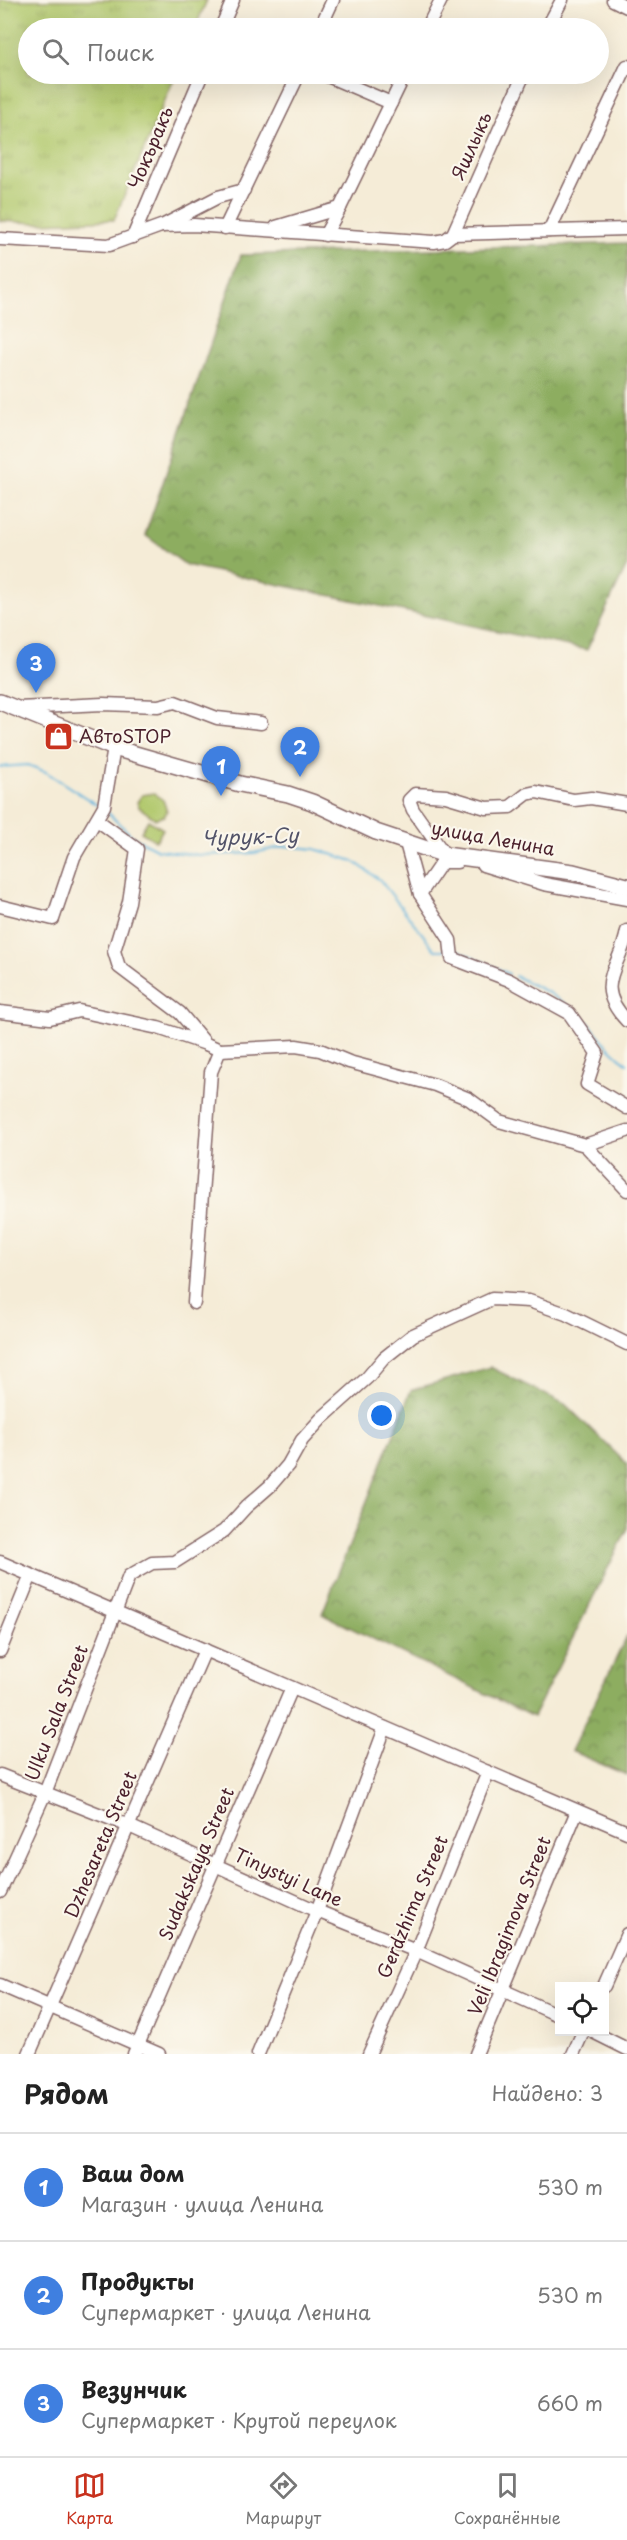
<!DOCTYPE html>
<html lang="ru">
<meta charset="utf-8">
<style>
body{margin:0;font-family:"Playpen Sans",sans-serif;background:#f6f6f6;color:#222}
.controls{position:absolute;right:18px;bottom:18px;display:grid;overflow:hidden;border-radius:0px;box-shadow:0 6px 24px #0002}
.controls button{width:54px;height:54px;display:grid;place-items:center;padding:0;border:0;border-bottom:2px solid #e0e0e0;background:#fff;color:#222;font:30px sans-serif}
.you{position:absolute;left:382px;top:1416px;width:21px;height:21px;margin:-15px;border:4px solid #fff;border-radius:50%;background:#1a73e8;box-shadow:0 0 0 9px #1a73e833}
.badge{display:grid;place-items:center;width:39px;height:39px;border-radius:50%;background:#c8321e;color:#fff;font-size:20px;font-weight:700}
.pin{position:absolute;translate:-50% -50px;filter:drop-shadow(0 2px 3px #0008)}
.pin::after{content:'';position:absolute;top:32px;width:21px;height:18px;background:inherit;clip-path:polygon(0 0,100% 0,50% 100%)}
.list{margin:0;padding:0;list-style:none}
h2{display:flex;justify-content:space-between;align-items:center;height:78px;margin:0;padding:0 24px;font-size:26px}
h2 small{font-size:20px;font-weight:400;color:#767676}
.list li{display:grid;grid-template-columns:39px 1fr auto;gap:18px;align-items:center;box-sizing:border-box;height:108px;padding:0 24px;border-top:2px solid #e0e0e0}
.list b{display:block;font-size:22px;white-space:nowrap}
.list p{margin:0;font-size:20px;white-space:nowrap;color:#767676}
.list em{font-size:20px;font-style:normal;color:#767676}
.icon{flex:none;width:33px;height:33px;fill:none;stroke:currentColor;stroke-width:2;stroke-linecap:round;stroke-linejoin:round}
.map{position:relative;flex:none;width:627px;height:2054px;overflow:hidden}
.search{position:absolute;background:#fff;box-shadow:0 6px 24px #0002;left:18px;right:18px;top:18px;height:66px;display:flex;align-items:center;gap:15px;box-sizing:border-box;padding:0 21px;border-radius:33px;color:#767676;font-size:22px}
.sheet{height:402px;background:#fff}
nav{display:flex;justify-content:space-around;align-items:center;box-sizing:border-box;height:84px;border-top:2px solid #e0e0e0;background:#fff;font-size:16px;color:#767676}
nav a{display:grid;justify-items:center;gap:3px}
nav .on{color:#c8321e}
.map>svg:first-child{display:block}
.grass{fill:url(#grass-tufts);stroke:#7e744c;stroke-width:1.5}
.forest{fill:url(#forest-crowns);stroke:#6c6646;stroke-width:1.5}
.pitch{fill:#b2c96e;stroke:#7e744c;stroke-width:1.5}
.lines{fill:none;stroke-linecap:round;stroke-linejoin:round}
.stream{stroke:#61b4dd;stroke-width:2}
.minor-casing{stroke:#866767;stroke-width:15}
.major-casing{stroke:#866767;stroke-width:18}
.minor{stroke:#fff;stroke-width:12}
.major{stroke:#fff;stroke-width:15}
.labels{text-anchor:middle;stroke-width:4.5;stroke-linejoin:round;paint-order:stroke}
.street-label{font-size:18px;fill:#4a1f2b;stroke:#fbf7ec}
.poi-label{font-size:18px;fill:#4a1f2b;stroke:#fbf7ec;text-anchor:start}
.water-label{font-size:20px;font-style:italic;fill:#525369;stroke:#fbf7ec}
</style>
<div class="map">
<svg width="627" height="2054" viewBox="0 0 627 2054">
<defs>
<pattern id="grass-tufts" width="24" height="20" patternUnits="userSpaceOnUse" patternTransform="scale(1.5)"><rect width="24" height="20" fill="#b2c96e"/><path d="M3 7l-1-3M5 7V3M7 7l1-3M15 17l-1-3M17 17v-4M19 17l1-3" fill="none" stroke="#9bac5f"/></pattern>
<pattern id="forest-crowns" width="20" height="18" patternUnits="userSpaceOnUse" patternTransform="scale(1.5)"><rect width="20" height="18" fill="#8dad61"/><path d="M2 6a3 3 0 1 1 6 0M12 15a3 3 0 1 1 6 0" fill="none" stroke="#758c50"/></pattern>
</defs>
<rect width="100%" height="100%" fill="#fbf7ec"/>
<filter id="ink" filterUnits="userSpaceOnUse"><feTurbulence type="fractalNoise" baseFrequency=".0167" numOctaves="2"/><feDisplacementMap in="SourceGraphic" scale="12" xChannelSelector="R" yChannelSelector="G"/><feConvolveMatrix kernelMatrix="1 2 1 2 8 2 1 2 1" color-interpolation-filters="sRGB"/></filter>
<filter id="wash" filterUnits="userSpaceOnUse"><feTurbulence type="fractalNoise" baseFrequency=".008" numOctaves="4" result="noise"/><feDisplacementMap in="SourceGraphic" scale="24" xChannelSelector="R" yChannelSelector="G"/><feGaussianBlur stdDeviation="1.35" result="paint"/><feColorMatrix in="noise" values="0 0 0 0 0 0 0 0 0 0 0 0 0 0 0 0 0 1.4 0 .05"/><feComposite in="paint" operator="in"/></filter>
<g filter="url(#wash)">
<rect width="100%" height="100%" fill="#f5ecd7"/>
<g class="grass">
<polygon points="0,0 207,0 195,28 28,28 28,74 176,74 114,220 38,223 0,221"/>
<polygon points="154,793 163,800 167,811 164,816 155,819 139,807 137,802 142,795"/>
</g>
<g class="forest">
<polygon points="627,243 627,565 587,650 186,565 145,535 241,255"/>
<polygon points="490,1367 565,1404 627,1464 627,1530 533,1717 322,1614 411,1390"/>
<polygon points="627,1636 627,1775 571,1751"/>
</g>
<polygon class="pitch" points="148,820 163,829 156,841 141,832"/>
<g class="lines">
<g class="stream">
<polyline points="0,767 28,765 46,772 100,807"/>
<polyline points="107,812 133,837 158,850 199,855 230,854 254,853 286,846 315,849 353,861 380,880 435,950 446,950"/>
<polyline points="455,949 509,974"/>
<polyline points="515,976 549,993 567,1005"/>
<path d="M572,1008C594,1023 604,1048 627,1063"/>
</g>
</g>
</g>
<g filter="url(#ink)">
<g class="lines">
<defs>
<g id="minor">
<polyline points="613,0 627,7"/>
<polyline points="223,23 237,28"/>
<polyline points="221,28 233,0"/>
<polyline points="320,28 333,0"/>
<polyline points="427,28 441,0"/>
<polyline points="547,28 562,0"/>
<polyline points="323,74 391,103"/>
<polyline points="162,226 218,197 244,190"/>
<polyline points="276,227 340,208 405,74"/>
<polyline points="225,228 299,74"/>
<polyline points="549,231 627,66"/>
<polyline points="453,234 524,74"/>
<polyline points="325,235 340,208"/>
<polyline points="133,237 202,74"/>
<polyline points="0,239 109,245 161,226 194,225 434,242 445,240 453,234 627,229"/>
<polyline points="18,708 103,704 158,706 175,702 217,718 261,723"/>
<polyline points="97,820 137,849 129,902 114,951 119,967 180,1013 206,1044 220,1050 296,1046 320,1050 349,1062 435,1085 469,1099 499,1121 585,1145 627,1131"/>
<polyline points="406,843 420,894 450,940 452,958 509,980 569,1013 597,1053 587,1084 627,1108"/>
<polyline points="445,855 413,810 409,800 415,794 446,796 486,808 510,807 527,794 536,792 574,800 591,798 627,804"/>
<polyline points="483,865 544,884 627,899"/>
<polyline points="420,894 442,862 457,862"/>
<polyline points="0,906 53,919 74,857 104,806 114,748"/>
<path d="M627,931C621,968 591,984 627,1021"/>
<polyline points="0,1012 50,1018 79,1011 158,1028 206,1044"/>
<polyline points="585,1145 627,1190"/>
<polyline points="194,1303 211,1072 220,1050"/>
<polyline points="0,1562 627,1832"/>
<polyline points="0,1651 31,1575"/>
<polyline points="0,1775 129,1826 317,1911 416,1951 560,2016"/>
<polyline points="0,1892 45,1793 129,1576 152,1563 175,1562 224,1531 246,1507 270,1486 288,1465 302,1440 321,1419 367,1378 384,1358 413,1335 492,1299 529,1301 566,1314 627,1344"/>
<polyline points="0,1985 159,2054"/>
<polyline points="604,1986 627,1934"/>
<polyline points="593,2032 627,2049"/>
<polyline points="29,2054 205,1650"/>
<polyline points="134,2054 292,1688"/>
<polyline points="258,2054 317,1911 385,1728"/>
<polyline points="369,2054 416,1951 488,1772"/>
<polyline points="476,2054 577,1811"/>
<polyline points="573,2054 583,2032"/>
</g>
<polyline id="major" points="0,702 114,748 240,784 288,794 312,802 376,832 445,855 573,872 627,886"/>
</defs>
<use href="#minor" class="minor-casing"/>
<use href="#major" class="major-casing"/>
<use href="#minor" class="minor"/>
<use href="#major" class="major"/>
</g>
</g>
<defs>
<symbol id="shop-square" viewBox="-11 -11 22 22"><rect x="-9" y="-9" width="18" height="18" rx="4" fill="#c8321e" stroke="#fbf7ec"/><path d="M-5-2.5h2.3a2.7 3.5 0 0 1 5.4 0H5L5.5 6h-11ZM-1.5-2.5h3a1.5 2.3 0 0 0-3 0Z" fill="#fff"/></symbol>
</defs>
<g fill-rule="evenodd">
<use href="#shop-square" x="42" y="720" width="33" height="33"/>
</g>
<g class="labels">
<g class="street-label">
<text transform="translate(472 146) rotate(-66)" y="6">Яшлыкъ</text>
<text transform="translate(151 148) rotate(-67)" y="6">Чокъракъ</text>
<text transform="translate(493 839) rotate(10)" y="6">улица Ленина</text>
<text transform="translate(57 1713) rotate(-69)" y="6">Ulku Sala Street</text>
<text transform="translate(101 1845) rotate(-67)" y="6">Dzhesareta Street</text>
<text transform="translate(197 1864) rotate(-67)" y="6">Sudakskaya Street</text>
<text transform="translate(288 1878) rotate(24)" y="6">Tinystyi Lane</text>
<text transform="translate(413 1907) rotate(-67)" y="6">Gerdzhima Street</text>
<text transform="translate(510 1926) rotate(-68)" y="6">Veli Ibragimova Street</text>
</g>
<g class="poi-label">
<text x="79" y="743">АвтоSTOP</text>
</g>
<g class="water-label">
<text transform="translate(250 837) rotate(-2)" y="7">Чурук-Су</text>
</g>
</g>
</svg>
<div class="controls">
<button><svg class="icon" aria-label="locate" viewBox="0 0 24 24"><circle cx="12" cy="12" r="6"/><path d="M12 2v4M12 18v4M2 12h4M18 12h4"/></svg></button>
</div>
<div class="you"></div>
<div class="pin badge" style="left:221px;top:796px;background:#3f7fe0">1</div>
<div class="pin badge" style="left:300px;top:777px;background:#3f7fe0">2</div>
<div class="pin badge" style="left:36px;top:693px;background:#3f7fe0">3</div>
<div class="search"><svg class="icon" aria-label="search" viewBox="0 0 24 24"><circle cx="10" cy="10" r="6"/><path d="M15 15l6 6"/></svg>Поиск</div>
</div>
<section class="sheet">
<h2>Рядом<small>Найдено: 3</small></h2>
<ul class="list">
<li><span class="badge" style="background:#3f7fe0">1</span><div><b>Ваш дом</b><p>Магазин · улица Ленина</p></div><em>530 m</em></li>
<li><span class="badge" style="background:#3f7fe0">2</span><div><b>Продукты</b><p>Супермаркет · улица Ленина</p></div><em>530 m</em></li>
<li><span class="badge" style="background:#3f7fe0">3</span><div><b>Везунчик</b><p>Супермаркет · Крутой переулок</p></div><em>660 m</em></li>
</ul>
</section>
<nav>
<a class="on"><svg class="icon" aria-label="map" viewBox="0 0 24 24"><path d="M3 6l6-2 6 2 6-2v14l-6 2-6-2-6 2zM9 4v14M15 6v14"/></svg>Карта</a>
<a><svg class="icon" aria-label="directions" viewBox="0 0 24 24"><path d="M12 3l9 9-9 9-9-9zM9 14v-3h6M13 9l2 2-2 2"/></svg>Маршрут</a>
<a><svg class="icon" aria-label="saved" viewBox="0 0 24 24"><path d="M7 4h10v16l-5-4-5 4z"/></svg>Сохранённые</a>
</nav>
